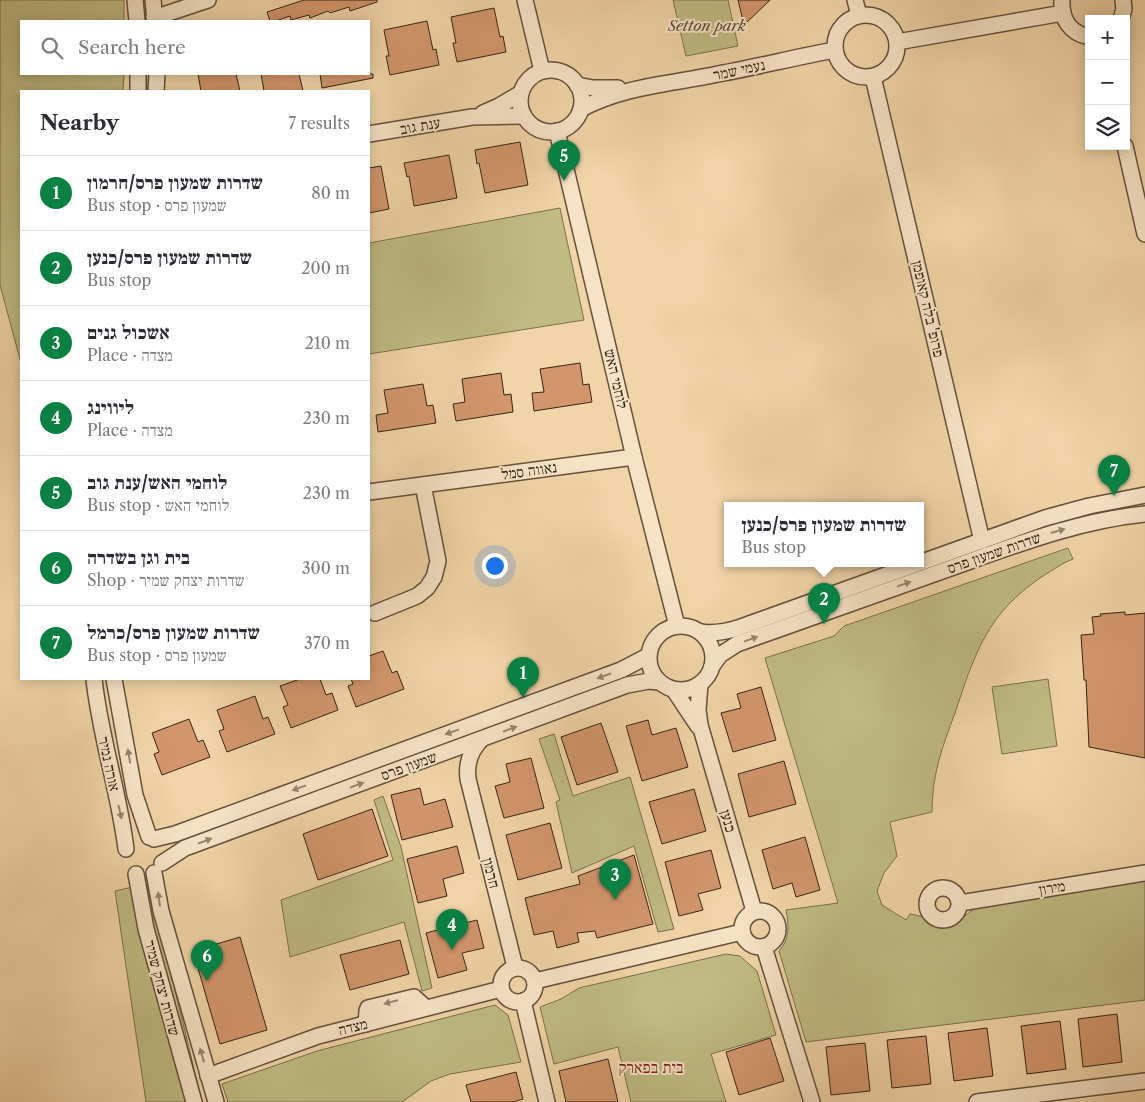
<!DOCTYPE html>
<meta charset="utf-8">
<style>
body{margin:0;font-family:"Libre Caslon Text","Frank Ruhl Libre",serif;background:#f2f2f3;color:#2b2b33}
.controls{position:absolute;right:15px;top:15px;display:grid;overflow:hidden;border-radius:0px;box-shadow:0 2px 12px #0003}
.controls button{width:45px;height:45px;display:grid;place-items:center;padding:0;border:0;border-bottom:1px solid #e1e1e2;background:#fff;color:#2b2b33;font:25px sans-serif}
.you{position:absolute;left:494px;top:565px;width:18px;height:18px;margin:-12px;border:4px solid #fff;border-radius:50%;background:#1a73e8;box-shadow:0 0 0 8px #1a73e833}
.badge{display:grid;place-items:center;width:32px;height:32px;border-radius:50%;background:#0b8043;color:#fff;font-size:16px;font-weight:700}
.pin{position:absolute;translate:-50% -41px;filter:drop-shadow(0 1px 2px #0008)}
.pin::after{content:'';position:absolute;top:26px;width:18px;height:15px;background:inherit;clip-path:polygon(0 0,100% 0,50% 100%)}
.popup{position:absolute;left:724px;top:502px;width:200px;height:65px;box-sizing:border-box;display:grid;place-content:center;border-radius:0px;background:#fff;filter:drop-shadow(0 1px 4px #0005);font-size:16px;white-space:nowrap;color:#7c7c81}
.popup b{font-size:19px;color:#2b2b33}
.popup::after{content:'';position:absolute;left:50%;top:100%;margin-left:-10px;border:10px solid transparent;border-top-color:#fff}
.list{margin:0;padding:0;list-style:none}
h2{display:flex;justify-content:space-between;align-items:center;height:65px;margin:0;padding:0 20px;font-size:21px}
h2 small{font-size:16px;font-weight:400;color:#7c7c81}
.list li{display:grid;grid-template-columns:32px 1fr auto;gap:15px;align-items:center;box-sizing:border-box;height:75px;padding:0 20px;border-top:1px solid #e1e1e2}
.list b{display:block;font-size:19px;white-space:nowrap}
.list p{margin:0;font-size:16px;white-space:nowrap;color:#7c7c81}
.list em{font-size:16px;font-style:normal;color:#7c7c81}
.icon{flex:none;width:28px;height:28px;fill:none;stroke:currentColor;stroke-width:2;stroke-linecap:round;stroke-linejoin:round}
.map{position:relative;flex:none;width:1145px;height:1102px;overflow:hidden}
.search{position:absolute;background:#fff;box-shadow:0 2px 12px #0003;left:20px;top:20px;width:350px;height:55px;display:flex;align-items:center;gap:12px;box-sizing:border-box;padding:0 18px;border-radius:0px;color:#7c7c81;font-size:19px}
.panel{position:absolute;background:#fff;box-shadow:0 2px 12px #0003;left:20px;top:90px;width:350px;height:590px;border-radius:0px}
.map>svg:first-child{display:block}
.green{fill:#c0bb83;stroke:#7a704d}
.building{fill:#d3966c;stroke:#352517}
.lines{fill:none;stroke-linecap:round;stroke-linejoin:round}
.minor-casing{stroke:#64513b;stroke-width:18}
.minor{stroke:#f6e3c6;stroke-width:15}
.oneway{fill:#96846e}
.labels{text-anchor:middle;stroke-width:4;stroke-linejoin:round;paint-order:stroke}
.park-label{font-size:15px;font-style:italic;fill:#584a32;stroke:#f6e3c6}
.street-label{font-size:15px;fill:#352517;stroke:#f6e3c6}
.neighbourhood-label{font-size:16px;fill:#7a1f14;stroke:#f6e3c6}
</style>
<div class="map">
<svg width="1145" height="1102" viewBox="0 0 1145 1102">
<rect width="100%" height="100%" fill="#f1d4a7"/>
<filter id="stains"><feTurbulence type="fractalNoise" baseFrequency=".004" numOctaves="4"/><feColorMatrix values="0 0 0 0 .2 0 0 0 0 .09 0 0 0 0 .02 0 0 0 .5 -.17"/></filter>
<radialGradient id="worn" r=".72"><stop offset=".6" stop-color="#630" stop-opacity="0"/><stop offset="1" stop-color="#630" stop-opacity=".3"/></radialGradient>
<g class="green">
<polygon points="0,0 124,0 124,21 21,21 21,74 124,74 123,91 21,91 21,363 0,285"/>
<polygon points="673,0 728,0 738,46 686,56"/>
<polygon points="560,208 584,320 369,354 369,243"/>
<path d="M1068,548L1073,559C1062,563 1053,570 1043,576C987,613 975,653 955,713C942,748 932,774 932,812L890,822L897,856L884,873L877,891L882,905L906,920L910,914L924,917L938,927L955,924L976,907L1145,881V1000L806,1042L779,951C790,939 789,925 786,910L838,903L765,658L834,636L844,626Z"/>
<polygon points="1048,679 1057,746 1002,754 992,687"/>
<polygon points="554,734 573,796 630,777 674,929 658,932 634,846 572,873 556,802 560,800 539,739"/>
<polygon points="383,796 401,847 432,988 422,991 404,922 290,957 281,900 393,860 374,800"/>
<polygon points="150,883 154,903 202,1102 146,1102 115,891"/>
<polygon points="726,954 740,956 757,971 776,1035 711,1054 726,1102 631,1102 618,1047 554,1064 540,1007 561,999 579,988"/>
<polygon points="495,1005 508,1015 521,1062 450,1074 431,1081 402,1102 228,1102 222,1084 317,1051"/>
</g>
<g class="building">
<polygon points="304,0 377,0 377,2 350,11 349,7 330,13 328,11 310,18 309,15 291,20 290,16 276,21 270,21 267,12"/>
<polygon points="738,0 770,0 744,25"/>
<polygon points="494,8 500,37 503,36 506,52 457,62 453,43 456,43 451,17"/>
<polygon points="427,21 433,50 436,49 439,65 390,75 386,56 389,56 384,30"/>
<polygon points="198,74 236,74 240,91 201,91"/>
<polygon points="261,74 299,74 303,91 264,91"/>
<polygon points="320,74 373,74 373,78 322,88"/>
<polygon points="520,142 528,185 485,193 479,163 477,164 475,150"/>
<polygon points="449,155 457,198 414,206 409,176 407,177 404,163"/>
<polygon points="381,166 389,209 369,213 369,168"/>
<polygon points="580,363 583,385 589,384 592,402 534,411 532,393 544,392 540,369"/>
<polygon points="501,373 504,395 511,394 513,412 456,421 453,404 465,402 462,379"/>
<polygon points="423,384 427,406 433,405 436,423 378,432 376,415 388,413 384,390"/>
<polygon points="1125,612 1125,615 1145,613 1145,758 1089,747 1086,680 1084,680 1081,635 1094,634 1092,617 1101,616 1100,614"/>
<polygon points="383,651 392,673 397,671 404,689 356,707 348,686 353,684 351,679 369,679 369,656"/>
<polygon points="300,679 320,679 326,695 332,693 338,710 291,728 283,707 288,705 280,686"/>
<polygon points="761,687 776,740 733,752 721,713 741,708 737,694"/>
<polygon points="255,696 263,719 268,717 275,734 227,752 219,731 224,729 217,710"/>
<polygon points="189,719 198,742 203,740 210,757 162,775 154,754 159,752 152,733"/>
<polygon points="648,720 652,735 676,728 688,767 642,781 626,726"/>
<polygon points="601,723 618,772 577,785 561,737"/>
<polygon points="531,758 544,808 504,818 495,786 510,782 506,764"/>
<polygon points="784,761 796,804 749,817 738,774"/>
<polygon points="420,788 424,805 445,799 453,827 402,840 391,795"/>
<polygon points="694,789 706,831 662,844 649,802"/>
<polygon points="372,809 388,856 318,880 303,834"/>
<polygon points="550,823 562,868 518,880 506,835"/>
<polygon points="805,837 820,890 796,897 792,883 773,889 762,850"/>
<polygon points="457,846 464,873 443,879 447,896 418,903 407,859"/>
<polygon points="711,850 721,888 698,894 703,910 679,916 665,862"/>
<polygon points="634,855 653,924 597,938 595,931 577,933 579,942 557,948 553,931 534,935 525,898 580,884 578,876"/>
<polygon points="477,920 484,948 462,953 467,970 438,978 426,933"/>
<polygon points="240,937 267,1030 220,1044 193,951"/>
<polygon points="400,940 409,974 350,990 340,955"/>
<polygon points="1117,1014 1122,1062 1083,1067 1078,1019"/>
<polygon points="1060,1021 1066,1069 1027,1074 1021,1026"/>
<polygon points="987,1028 993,1076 954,1081 948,1033"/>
<polygon points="926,1036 931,1084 892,1088 887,1040"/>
<polygon points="770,1038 784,1081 739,1095 726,1052"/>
<polygon points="865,1043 870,1091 831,1095 826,1047"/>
<polygon points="608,1059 618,1102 566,1102 559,1071"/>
<polygon points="516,1072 523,1099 513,1102 471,1102 466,1085"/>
</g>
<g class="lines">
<defs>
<g id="minor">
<polyline points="135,0 137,21"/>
<polyline points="153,0 155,21"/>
<polyline points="525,0 542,71"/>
<polyline points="855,0 859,15"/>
<path d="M1062,0C1061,19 1070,33 1089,37"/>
<circle cx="866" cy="46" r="31"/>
<polyline points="154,17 160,16 208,0"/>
<polyline points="1121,19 1124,9 1123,0"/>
<polyline points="897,42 1063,13"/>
<circle cx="551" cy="101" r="31"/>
<polyline points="873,77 982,541"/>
<polyline points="577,85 593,88 618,88"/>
<polyline points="138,91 138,74"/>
<polyline points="156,91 157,74"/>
<path d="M581,109C623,86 672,84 718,74C757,67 796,57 835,50"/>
<polyline points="483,113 499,106 521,93"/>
<polyline points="557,131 634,457 677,626"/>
<polyline points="369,134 472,117 524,116"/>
<polyline points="1125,146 1145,234"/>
<polyline points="369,492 634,457"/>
<polyline points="375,613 417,596 427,588 434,577 438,561 423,485"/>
<circle cx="681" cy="658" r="32"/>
<path d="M700,632C714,634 725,632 738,628L1045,518L1089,506L1145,495"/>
<path d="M712,666L720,655L737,644C807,619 878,594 948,569C1013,546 1076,521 1145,514"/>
<path d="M94,679C100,736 119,792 126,849"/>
<polyline points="114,679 135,795 149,837"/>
<polyline points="700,684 698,710 700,725 754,911"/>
<polyline points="674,690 698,726"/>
<path d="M481,740C470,751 466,763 468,779L515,967"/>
<polyline points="154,839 175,834 621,670 648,656"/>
<polyline points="162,863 185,848 627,685 649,681 659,682"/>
<polyline points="154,873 161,911 216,1102"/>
<polyline points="136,874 146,929 194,1102"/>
<circle cx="943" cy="904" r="16"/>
<polyline points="960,903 1145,873"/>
<circle cx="760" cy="929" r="18"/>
<polyline points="764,947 812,1102"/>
<circle cx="518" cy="985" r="17"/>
<polyline points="535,981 742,932"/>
<polyline points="523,1001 547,1102"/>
<polyline points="366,1024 367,1011 368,1008 414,997 426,1008"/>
<polyline points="208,1076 318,1036 501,989"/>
<polyline points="977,1102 1145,1081"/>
</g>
</defs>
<use href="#minor" class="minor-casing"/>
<use href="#minor" class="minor"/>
</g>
<defs><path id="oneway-solid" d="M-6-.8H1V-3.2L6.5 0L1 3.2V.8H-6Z" transform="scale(1.25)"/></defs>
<g class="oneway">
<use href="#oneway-solid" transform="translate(1058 531) rotate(-16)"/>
<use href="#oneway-solid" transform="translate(904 584) rotate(-20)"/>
<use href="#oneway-solid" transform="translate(751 639) rotate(-20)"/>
<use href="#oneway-solid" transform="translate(604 676) rotate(160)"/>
<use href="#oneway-solid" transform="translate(510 729) rotate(-20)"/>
<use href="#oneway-solid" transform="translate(452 732) rotate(160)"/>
<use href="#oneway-solid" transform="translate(129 756) rotate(-99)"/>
<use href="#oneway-solid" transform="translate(357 785) rotate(-20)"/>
<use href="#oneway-solid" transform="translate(299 788) rotate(160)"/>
<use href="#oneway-solid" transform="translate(120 812) rotate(77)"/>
<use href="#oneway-solid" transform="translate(205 841) rotate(-21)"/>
<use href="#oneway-solid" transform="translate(159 899) rotate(-98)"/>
<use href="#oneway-solid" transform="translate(391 1002) rotate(166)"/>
<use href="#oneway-solid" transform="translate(202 1055) rotate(-106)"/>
</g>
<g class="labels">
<g class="park-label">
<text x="707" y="31">Setton park</text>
</g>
<g class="street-label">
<text transform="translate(739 70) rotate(-12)" y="5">נעמי שמר</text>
<text transform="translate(420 126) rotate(-10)" y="5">ענת גוב</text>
<text transform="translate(928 309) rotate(77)" y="5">פרופ' בלה קאופמן</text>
<text transform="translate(616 379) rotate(77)" y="5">לוחמי האש</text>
<text transform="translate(529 471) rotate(-8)" y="5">נאווה סמל</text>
<text transform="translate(994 553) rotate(-19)" y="5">שדרות שמעון פרס</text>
<text transform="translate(109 764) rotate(78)" y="5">אורה נמיר</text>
<text transform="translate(409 766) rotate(-20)" y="5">שמעון פרס</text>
<text transform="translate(728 821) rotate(74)" y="5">כנען</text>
<text transform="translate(491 873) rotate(76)" y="5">חרמון</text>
<text transform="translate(1052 888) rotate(-9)" y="5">מירון</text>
<text transform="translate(162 988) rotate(75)" y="5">שדרות יצחק שמיר</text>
<text transform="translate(353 1027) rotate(-14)" y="5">מצדה</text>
</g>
<g class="neighbourhood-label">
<text x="651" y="1073">בית בפארק</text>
</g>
</g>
<rect width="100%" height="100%" filter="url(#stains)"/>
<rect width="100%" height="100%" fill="url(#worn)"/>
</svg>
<div class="controls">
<button>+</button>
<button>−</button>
<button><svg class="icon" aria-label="layers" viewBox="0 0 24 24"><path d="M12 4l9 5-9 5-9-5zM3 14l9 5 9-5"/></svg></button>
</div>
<div class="you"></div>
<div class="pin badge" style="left:523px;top:698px">1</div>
<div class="pin badge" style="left:824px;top:624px">2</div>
<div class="popup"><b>שדרות שמעון פרס/כנען</b>Bus stop</div>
<div class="pin badge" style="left:615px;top:900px">3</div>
<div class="pin badge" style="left:452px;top:950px">4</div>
<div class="pin badge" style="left:564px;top:181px">5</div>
<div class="pin badge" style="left:207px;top:981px">6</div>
<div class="pin badge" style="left:1114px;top:496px">7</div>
<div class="search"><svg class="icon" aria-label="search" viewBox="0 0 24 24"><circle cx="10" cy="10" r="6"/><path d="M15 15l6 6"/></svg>Search here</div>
<section class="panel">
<h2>Nearby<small>7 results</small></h2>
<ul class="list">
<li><span class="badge">1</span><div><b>שדרות שמעון פרס/חרמון</b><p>Bus stop · שמעון פרס</p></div><em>80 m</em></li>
<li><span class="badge">2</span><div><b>שדרות שמעון פרס/כנען</b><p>Bus stop</p></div><em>200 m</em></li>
<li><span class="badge">3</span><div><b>אשכול גנים</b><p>Place · מצדה</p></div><em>210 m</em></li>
<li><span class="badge">4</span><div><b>ליווינג</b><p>Place · מצדה</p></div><em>230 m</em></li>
<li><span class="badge">5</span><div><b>לוחמי האש/ענת גוב</b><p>Bus stop · לוחמי האש</p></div><em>230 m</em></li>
<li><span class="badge">6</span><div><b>בית וגן בשדרה</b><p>Shop · שדרות יצחק שמיר</p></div><em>300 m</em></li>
<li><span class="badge">7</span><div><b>שדרות שמעון פרס/כרמל</b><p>Bus stop · שמעון פרס</p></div><em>370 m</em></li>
</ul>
</section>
</div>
